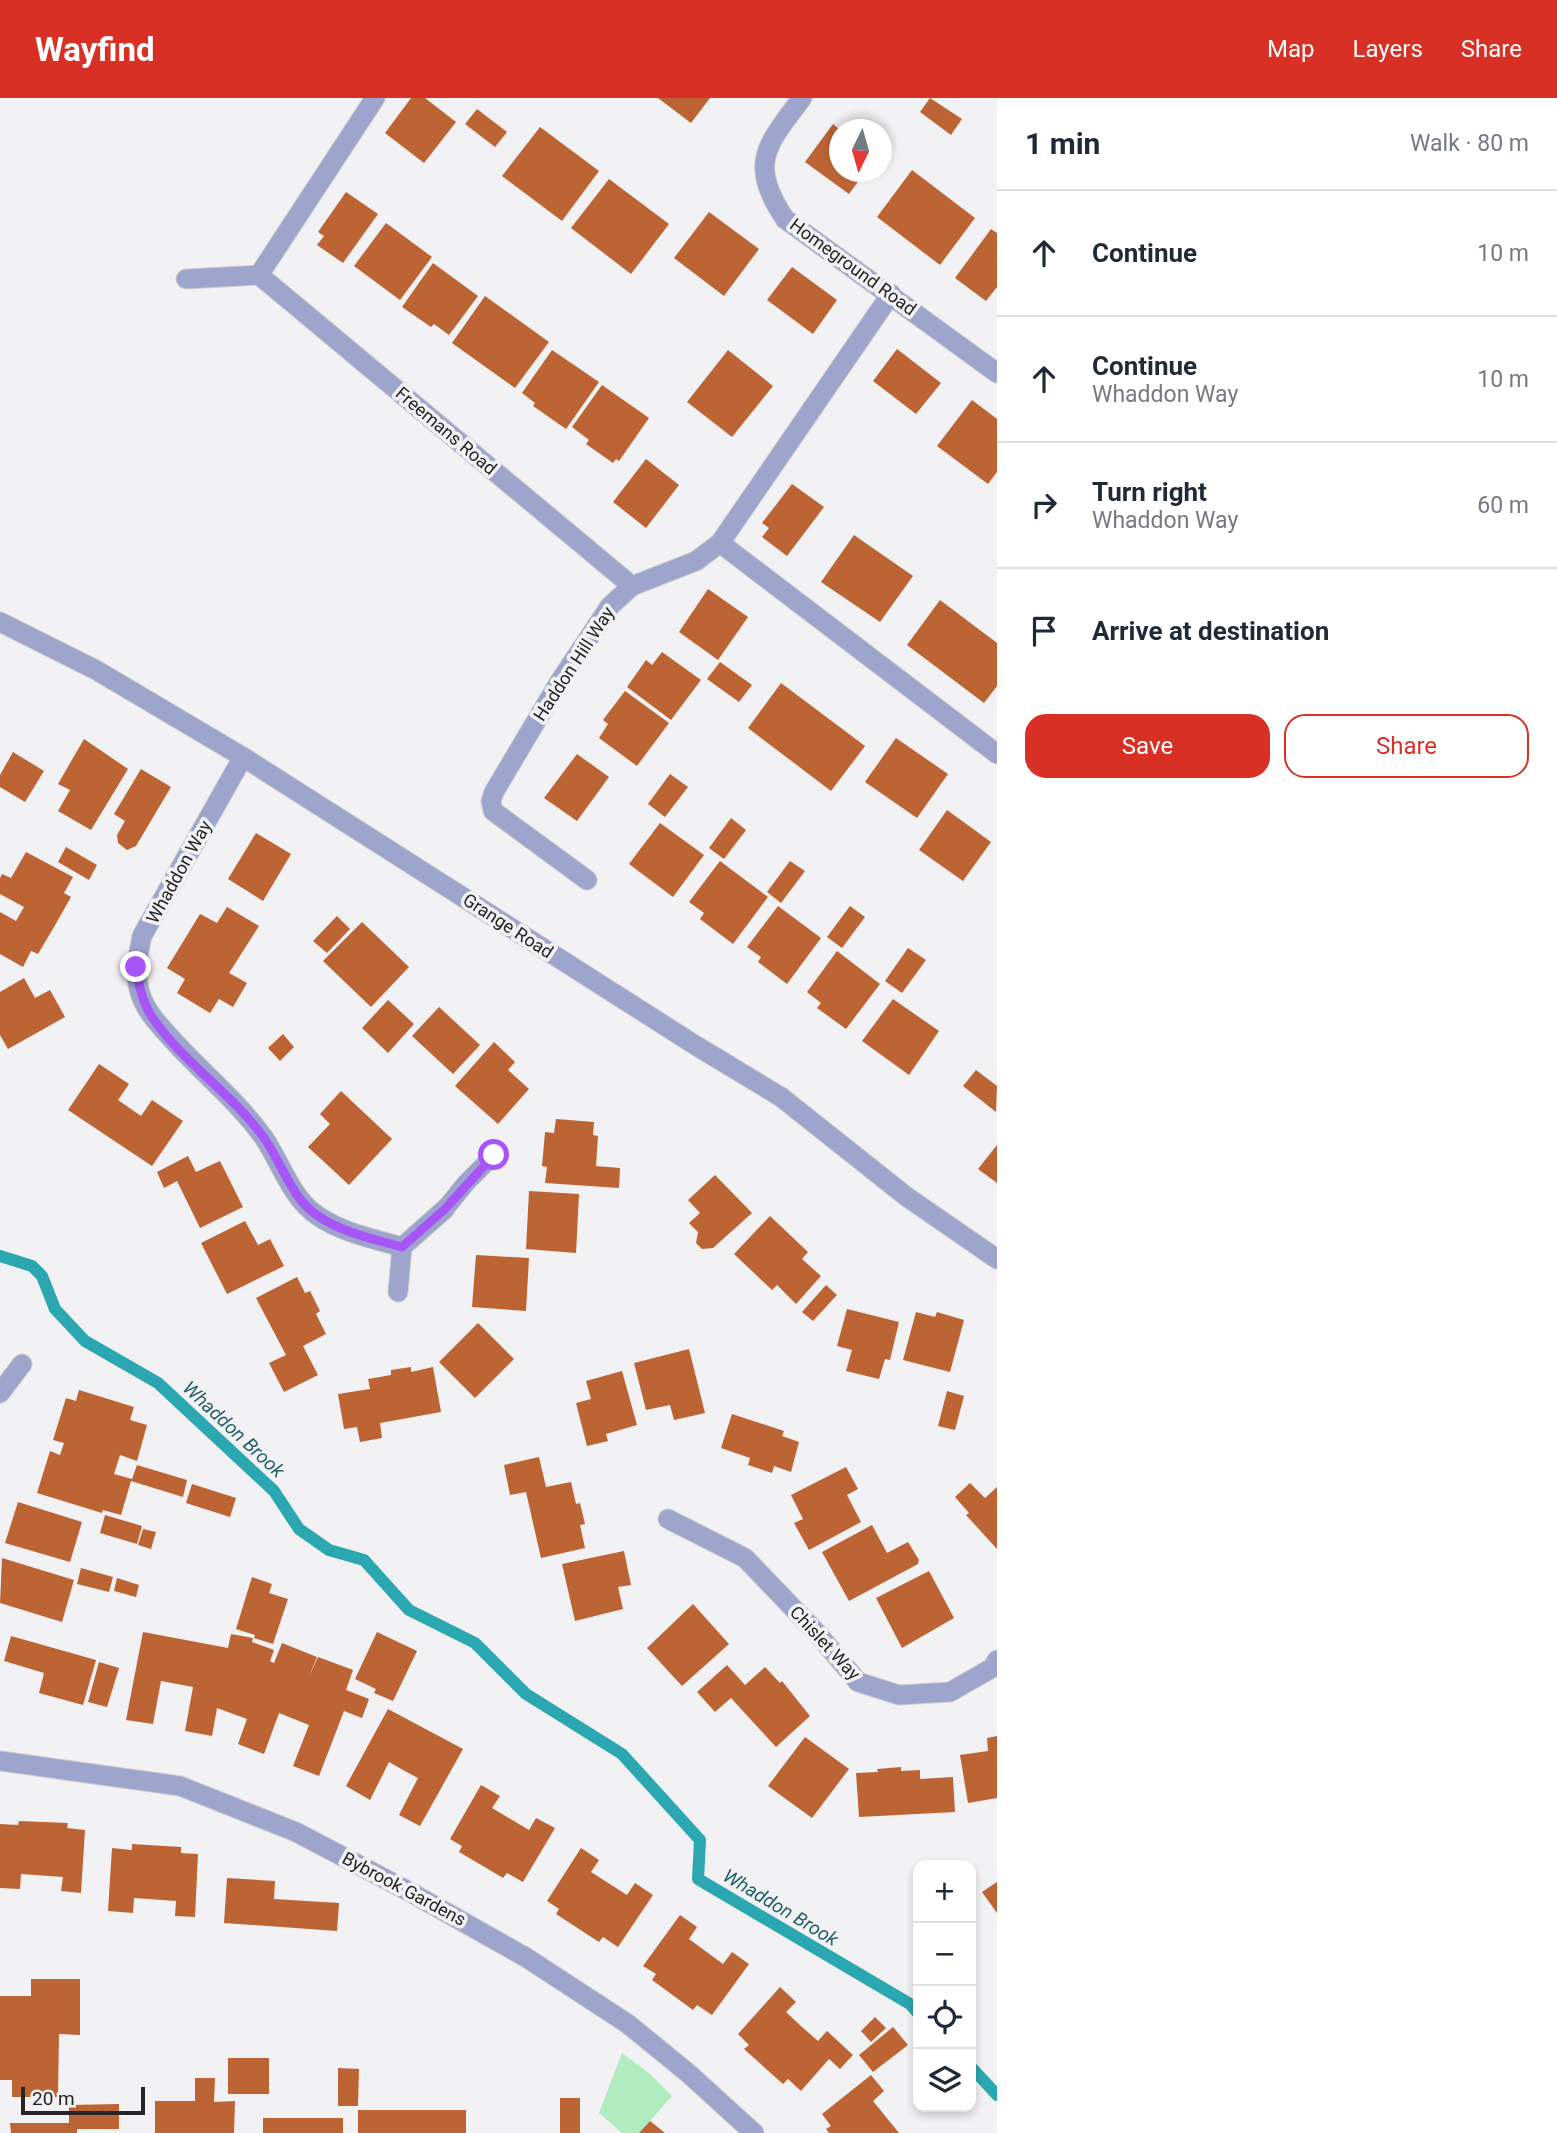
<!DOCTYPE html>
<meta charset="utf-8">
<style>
body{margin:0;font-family:Roboto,sans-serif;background:#f6f6f7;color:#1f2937}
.controls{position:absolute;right:21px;bottom:21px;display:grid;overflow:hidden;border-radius:14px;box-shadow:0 4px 10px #0003}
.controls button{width:63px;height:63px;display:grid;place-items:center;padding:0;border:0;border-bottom:2px solid #e0e1e3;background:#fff;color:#1f2937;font:35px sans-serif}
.compass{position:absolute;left:829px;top:21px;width:63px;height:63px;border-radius:50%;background:#fff;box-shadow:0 4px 10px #0003;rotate:185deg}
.scale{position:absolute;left:21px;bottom:18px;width:124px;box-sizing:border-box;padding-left:7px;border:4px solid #262626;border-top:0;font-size:19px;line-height:24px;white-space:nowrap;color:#262626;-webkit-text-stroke:5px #f2f1f3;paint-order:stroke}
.stop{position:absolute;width:21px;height:21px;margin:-16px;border:5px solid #a855f7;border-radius:50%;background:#fff}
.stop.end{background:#a855f7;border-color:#fff;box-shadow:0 2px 7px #0008}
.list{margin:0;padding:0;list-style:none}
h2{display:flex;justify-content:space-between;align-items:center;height:91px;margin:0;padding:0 28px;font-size:30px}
h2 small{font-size:23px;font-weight:400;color:#747a83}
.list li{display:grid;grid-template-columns:46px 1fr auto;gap:21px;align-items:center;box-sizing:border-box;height:126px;padding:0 28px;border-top:2px solid #e0e1e3}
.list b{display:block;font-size:26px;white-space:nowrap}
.list p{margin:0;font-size:23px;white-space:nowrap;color:#747a83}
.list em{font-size:23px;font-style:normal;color:#747a83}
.actions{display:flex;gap:14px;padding:21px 28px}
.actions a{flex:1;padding:16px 0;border:2px solid #d93025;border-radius:21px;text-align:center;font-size:24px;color:#d93025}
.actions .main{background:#d93025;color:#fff}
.icon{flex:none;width:38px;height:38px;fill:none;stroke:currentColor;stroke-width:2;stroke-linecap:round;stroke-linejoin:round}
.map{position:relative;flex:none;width:997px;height:2035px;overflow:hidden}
header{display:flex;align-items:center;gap:42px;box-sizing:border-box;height:98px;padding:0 35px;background:#d93025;color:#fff}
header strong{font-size:33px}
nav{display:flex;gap:38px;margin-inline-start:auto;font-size:24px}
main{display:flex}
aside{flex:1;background:#fff}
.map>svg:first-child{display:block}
.green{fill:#b0ecc0}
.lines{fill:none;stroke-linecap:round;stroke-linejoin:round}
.stream{stroke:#2ba7b1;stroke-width:12}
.building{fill:#bd6435}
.service-casing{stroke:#cdccce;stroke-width:19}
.minor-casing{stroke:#cdccce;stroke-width:21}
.service{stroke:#9ea5cd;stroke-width:18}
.minor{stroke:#9ea5cd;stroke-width:19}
.route{stroke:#a855f7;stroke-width:9}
.labels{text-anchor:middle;stroke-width:7;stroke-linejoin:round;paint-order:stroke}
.street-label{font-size:18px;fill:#262626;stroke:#f2f1f3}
.water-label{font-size:19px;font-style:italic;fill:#226167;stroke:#f2f1f3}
</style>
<header>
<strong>Wayfind</strong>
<nav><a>Map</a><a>Layers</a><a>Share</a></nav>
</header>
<main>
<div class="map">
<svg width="997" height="2035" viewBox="0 0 997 2035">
<rect width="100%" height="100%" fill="#f2f1f3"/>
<polygon class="green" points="622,1955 650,1976 672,1998 639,2035 622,2035 599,2015"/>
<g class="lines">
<g class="stream">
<polyline points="0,1158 32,1168 42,1178 55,1211 85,1243 158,1285 274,1393 299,1431 329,1452 364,1462 409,1512 475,1545 526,1596 622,1656 700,1742 698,1781 910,1906 918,1915"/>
<polyline points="971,1969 997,1997"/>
</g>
</g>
<g class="building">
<polygon points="411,0 425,0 456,24 424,65 385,35"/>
<polygon points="658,0 710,0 691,25"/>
<polygon points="930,0 962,21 951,37 920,14"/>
<polygon points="477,11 507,34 495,49 465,26"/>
<polygon points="833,26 839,31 839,74 865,74 849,96 805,64"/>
<polygon points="540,29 599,73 562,123 502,78"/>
<polygon points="912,72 975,120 940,167 877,119"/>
<polygon points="609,81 669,126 631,176 571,130"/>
<polygon points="346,94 378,116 343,165 317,147 324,138 318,134"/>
<polygon points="709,114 759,151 724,198 674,160"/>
<polygon points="386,125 432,159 400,202 354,168"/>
<polygon points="991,131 997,135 997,189 986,203 955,180"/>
<polygon points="433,165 478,198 449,237 434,226 431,229 402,209"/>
<polygon points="792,169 837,202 813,236 767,202"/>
<polygon points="485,198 549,244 515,290 452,245"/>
<polygon points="897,251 941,285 916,316 873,283"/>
<polygon points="552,252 599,284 566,331 533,308 535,305 522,295"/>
<polygon points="728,252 773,288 732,339 687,304"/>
<polygon points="602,287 649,320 619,363 616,361 613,365 586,346 589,342 572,329"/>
<polygon points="972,302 997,321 997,374 988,386 937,348"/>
<polygon points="646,361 679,387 646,430 613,404"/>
<polygon points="792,386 824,409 787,458 762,439 769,430 762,425"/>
<polygon points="854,437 913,478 880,524 821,484"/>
<polygon points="708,491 748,519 718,562 679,534"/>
<polygon points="940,502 997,545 997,588 984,605 907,547"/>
<polygon points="662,554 701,582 671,622 627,589 646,562 652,567"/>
<polygon points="720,564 752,587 739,604 707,581"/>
<polygon points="781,585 865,648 831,693 748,630"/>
<polygon points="625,593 669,625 637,668 599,640 608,626 603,622"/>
<polygon points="896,640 948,676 917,720 865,684"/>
<polygon points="84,641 128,671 91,732 58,713 70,692 58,686"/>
<polygon points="13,654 44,673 25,704 0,689 0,677"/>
<polygon points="577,656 609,679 577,723 544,700"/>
<polygon points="141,671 171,689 136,748 127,752 118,745 117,737 125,723 114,716"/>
<polygon points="670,676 688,689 665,719 648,706"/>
<polygon points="947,712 991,744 963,783 919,752"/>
<polygon points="731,720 746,732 724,761 709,750"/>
<polygon points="660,725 704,757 673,799 629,766"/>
<polygon points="256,735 291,756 263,803 228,781"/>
<polygon points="66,749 97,767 89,782 58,764"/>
<polygon points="26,754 73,779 64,795 71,799 54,829 38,856 31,853 23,869 0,856 0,814 16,823 24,809 0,796 0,780 2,776 11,780"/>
<polygon points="720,763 768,799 733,846 700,821 704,815 689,804"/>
<polygon points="790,763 805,773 781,805 767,794"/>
<polygon points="778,808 821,840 787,886 758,864 761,859 747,849"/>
<polygon points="850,808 865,819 842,850 827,839"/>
<polygon points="227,809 259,828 229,875 247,885 233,909 219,901 210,915 177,895 185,881 167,870 200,816 217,825"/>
<polygon points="337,818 350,831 327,855 313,843"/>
<polygon points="362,824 409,869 371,909 323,863"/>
<polygon points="908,850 926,862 902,895 885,883"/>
<polygon points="837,853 880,886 846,931 817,910 821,905 807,894"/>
<polygon points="24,880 35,900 50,892 65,919 8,951 0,937 0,894"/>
<polygon points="893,901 939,933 909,977 862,943"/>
<polygon points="388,902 414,926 388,955 362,930"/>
<polygon points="439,909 480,947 453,976 412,938"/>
<polygon points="283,936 294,949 280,963 268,950"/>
<polygon points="494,944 515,964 508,972 529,991 498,1026 455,988"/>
<polygon points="99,966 129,986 118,1002 141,1018 152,1002 183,1023 152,1068 68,1012"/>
<polygon points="976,972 997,988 996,1014 963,988"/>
<polygon points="341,993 392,1041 349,1087 308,1049 330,1026 320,1016"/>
<polygon points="556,1021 594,1024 593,1037 598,1038 596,1068 620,1070 619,1090 545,1085 547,1069 542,1068 545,1034 554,1035"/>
<polygon points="997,1047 997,1085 978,1071"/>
<polygon points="188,1058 196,1074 220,1063 243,1109 200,1130 177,1083 164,1090 157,1074"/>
<polygon points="715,1077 752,1115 713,1150 702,1151 696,1145 698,1134 689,1125 700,1115 688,1102"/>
<polygon points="529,1093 579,1096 576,1155 526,1151"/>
<polygon points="770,1118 808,1154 802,1161 821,1178 796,1206 777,1187 772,1192 734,1156"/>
<polygon points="245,1123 258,1147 270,1141 284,1168 227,1196 201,1145"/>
<polygon points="476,1157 529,1160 526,1213 472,1209"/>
<polygon points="297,1179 305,1195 310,1193 320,1213 316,1216 326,1236 303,1248 318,1277 284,1294 269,1265 286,1257 256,1200"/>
<polygon points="826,1187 837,1197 813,1223 802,1214"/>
<polygon points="847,1211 899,1224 890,1262 885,1261 879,1281 846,1273 852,1252 837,1248"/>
<polygon points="916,1214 935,1219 937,1214 964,1222 950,1274 903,1262"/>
<polygon points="478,1225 514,1261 475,1300 439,1264"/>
<polygon points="689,1251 705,1315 674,1322 670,1307 646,1312 634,1265"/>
<polygon points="411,1269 411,1274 433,1269 441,1314 380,1325 382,1340 360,1344 357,1329 344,1331 338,1296 370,1291 368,1281 391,1277 391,1272"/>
<polygon points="622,1273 637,1327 606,1336 608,1343 587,1348 576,1305 591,1301 586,1283"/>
<polygon points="79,1292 134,1309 130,1322 147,1327 137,1363 120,1357 114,1376 132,1381 137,1367 187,1382 183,1399 131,1383 121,1417 103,1412 102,1415 37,1395 50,1353 60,1357 64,1345 53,1342 66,1300 76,1303"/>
<polygon points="947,1293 964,1298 955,1332 938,1328"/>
<polygon points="732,1316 784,1333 782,1338 799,1344 791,1374 774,1368 772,1375 748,1367 750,1360 721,1350"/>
<polygon points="539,1359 546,1389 571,1384 576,1406 580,1405 585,1426 580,1427 585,1450 541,1460 526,1394 510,1397 504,1367"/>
<polygon points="846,1369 858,1391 847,1397 861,1424 809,1452 794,1425 803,1421 791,1397"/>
<polygon points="970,1385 985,1400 997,1389 997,1451 966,1417 969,1415 955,1399"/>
<polygon points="192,1386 236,1400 230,1419 186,1405"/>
<polygon points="18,1404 82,1424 70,1464 5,1445"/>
<polygon points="105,1417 142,1428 137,1446 100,1435"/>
<polygon points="872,1427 887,1455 908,1444 919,1462 918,1466 849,1503 822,1454"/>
<polygon points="143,1431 156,1434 151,1451 138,1447"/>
<polygon points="624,1453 631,1487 618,1489 623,1511 575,1523 562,1466"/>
<polygon points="2,1460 74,1482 62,1524 0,1505"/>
<polygon points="81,1470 113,1479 109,1494 77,1486"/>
<polygon points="929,1473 954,1520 902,1550 876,1500"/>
<polygon points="252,1479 272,1486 269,1495 288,1501 273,1546 254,1540 255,1537 236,1531"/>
<polygon points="117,1480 139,1487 136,1499 114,1493"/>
<polygon points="693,1506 729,1546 682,1588 647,1550"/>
<polygon points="143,1534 228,1550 231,1536 253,1540 252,1544 274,1552 270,1563 274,1565 282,1545 317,1559 309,1579 318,1559 353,1572 346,1592 369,1601 362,1620 344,1613 319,1678 293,1668 309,1627 279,1615 264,1656 238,1646 247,1621 217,1610 212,1638 185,1633 193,1589 161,1583 153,1626 126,1622"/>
<polygon points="377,1534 417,1553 393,1603 374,1595 376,1591 355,1581"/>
<polygon points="11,1538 96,1562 83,1607 39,1595 44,1575 4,1563"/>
<polygon points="99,1564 119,1570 107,1609 88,1604"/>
<polygon points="727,1567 745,1587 765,1569 780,1585 782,1583 810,1618 776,1649 731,1600 715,1614 697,1594"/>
<polygon points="388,1611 463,1651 420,1728 399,1717 418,1680 403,1672 389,1664 370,1702 346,1688"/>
<polygon points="997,1638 997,1700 968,1705 960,1657 988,1653 987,1640"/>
<polygon points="805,1639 849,1671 812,1720 768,1688"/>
<polygon points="901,1669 901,1673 920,1672 920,1681 953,1679 955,1714 859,1719 856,1675 878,1674 877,1671"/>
<polygon points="481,1687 500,1698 492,1710 529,1732 536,1720 555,1730 523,1784 507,1775 503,1780 483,1768 459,1754 462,1748 450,1741"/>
<polygon points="19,1723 68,1725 67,1730 85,1732 81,1795 61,1793 63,1779 21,1776 20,1791 0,1790 0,1726 18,1727"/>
<polygon points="132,1746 181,1749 181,1755 198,1756 195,1819 175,1818 176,1803 134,1800 133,1815 108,1813 112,1750 132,1752"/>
<polygon points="581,1750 599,1762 591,1774 627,1797 635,1785 653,1797 618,1849 603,1839 599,1844 579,1831 556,1816 559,1811 547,1803"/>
<polygon points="227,1780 275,1783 274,1801 339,1805 337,1833 224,1825"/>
<polygon points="997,1784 997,1815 982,1794"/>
<polygon points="680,1817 697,1829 689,1841 723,1866 732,1854 749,1866 712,1917 697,1907 693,1912 652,1882 656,1876 643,1868"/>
<polygon points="31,1881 80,1881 80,1937 59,1936 58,1999 12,1999 12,1982 0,1982 0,1898 31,1898"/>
<polygon points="780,1889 796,1904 786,1914 802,1929 818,1943 827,1933 853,1957 840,1971 829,1961 801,1993 788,1981 783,1986 765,1970 744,1951 749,1947 738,1936"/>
<polygon points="875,1919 886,1930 871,1944 861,1933"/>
<polygon points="893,1929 908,1947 873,1974 859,1957"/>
<rect x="228" y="1960" width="41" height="36"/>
<polygon points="338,1970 359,1971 358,2008 338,2008"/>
<polygon points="871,1977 884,1993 873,2003 899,2035 829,2035 826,2031 831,2028 822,2016"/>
<polygon points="195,1980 215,1980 214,2004 235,2003 234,2035 155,2035 155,2003 195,2003"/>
<rect x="560" y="2000" width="20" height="35"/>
<polygon points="119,2006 119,2031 77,2031 77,2035 11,2035 10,2025 69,2025 69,2007"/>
<rect x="358" y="2012" width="108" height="23"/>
<rect x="263" y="2020" width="80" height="15"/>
<polygon points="650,2023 665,2035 639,2035"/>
</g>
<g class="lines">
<defs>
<polyline id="service" points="445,1111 466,1085 494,1057"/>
<g id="minor">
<path d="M802,0C766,48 748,65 785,121L997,275"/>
<polyline points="259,177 632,488"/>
<polyline points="186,181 259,177 375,0"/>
<polyline points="720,445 997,656"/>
<polyline points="0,524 96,572 243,659 695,947 781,999 907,1099 997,1161"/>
<path d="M243,659L142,838C138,857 134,875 140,895C145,912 158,926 170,939C200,973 237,1002 264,1040C281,1065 291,1100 318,1118C343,1135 374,1141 402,1149"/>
<polyline points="587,782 493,713 491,703 494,694 560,583 610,508 632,488 696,463 720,445 891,196"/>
<polyline points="398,1194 402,1149 445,1111"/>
<polyline points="0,1295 22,1266"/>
<polyline points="668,1421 745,1460 818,1536 858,1584 899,1597 950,1594 992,1570 997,1562"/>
<polyline points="0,1663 180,1688 296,1734 410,1794 527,1860 628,1926 688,1975 754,2035"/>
</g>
</defs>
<use href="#service" class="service-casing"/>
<use href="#minor" class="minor-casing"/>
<use href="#service" class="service"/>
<use href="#minor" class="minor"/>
</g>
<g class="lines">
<path class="route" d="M136,869C139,888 142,903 152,919C183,965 232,995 264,1040C282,1065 291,1100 318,1118C343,1135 374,1141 402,1149L445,1111L494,1057"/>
</g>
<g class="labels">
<g class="street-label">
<text transform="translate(853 169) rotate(36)" y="6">Homeground Road</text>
<text transform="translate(446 333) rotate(40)" y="6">Freemans Road</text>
<text transform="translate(574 566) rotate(-57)" y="6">Haddon Hill Way</text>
<text transform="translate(179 774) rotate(-61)" y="6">Whaddon Way</text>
<text transform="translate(508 828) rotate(33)" y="6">Grange Road</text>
<text transform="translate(825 1545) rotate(47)" y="6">Chislet Way</text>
<text transform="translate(404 1791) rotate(28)" y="6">Bybrook Gardens</text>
</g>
<g class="water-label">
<text transform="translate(234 1331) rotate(43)" y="7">Whaddon Brook</text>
<text transform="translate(781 1809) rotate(31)" y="7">Whaddon Brook</text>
</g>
</g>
</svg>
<div class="controls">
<button>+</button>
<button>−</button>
<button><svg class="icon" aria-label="locate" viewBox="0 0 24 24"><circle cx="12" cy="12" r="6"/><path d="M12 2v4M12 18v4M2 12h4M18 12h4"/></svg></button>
<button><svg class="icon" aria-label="layers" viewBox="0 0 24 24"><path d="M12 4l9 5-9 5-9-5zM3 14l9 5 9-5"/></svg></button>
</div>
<svg class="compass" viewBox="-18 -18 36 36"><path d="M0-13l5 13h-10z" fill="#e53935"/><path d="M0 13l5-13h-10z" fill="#747a83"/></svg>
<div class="scale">20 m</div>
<div class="stop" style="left:494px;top:1057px"></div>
<div class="stop end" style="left:136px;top:869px"></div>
</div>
<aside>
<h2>1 min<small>Walk · 80 m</small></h2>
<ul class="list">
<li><svg class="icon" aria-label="ahead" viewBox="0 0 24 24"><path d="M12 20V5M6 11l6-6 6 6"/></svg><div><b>Continue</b></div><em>10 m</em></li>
<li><svg class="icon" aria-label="ahead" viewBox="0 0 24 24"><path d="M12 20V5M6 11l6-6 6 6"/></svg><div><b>Continue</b><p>Whaddon Way</p></div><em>10 m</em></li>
<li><svg class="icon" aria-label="right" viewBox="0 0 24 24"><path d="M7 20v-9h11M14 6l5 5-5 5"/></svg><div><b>Turn right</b><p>Whaddon Way</p></div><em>60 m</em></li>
<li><svg class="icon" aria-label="arrive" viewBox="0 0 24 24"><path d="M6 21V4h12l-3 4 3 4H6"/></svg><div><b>Arrive at destination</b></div></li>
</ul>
<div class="actions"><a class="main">Save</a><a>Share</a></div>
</aside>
</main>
